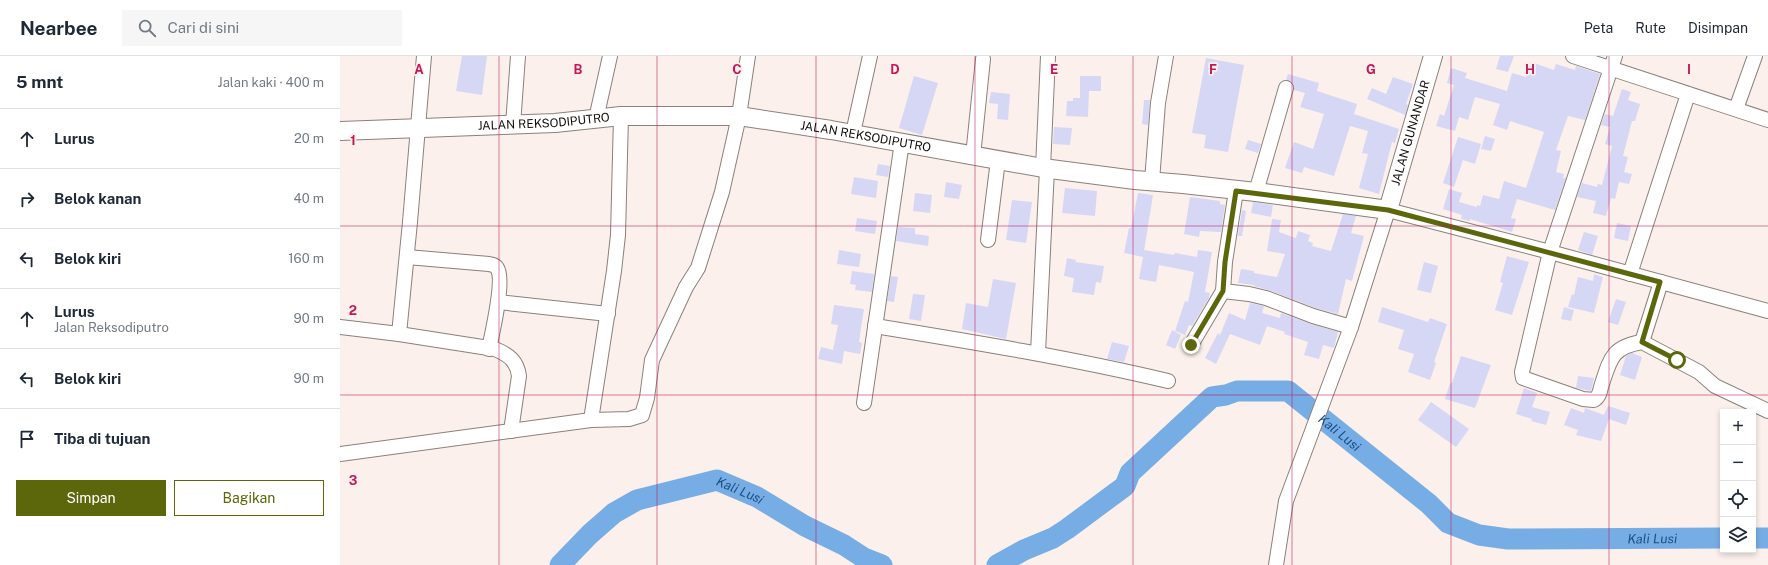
<!DOCTYPE html>
<html lang="id">
<meta charset="utf-8">
<style>
body{margin:0;font-family:"Public Sans",sans-serif;background:#f6f6f7;color:#1f2937}
.controls{position:absolute;right:12px;bottom:12px;display:grid;overflow:hidden;border-radius:0px;box-shadow:0 2px 6px #0003}
.controls button{width:36px;height:36px;display:grid;place-items:center;padding:0;border:0;border-bottom:1px solid #e0e1e3;background:#fff;color:#1f2937;font:20px sans-serif}
.stop{position:absolute;width:12px;height:12px;margin:-9px;border:3px solid #5c670b;border-radius:50%;background:#fff}
.stop.end{background:#5c670b;border-color:#fff;box-shadow:0 1px 4px #0008}
.list{margin:0;padding:0;list-style:none}
h2{display:flex;justify-content:space-between;align-items:center;height:52px;margin:0;padding:0 16px;font-size:17px}
h2 small{font-size:13px;font-weight:400;color:#747a83}
.list li{display:grid;grid-template-columns:26px 1fr auto;gap:12px;align-items:center;box-sizing:border-box;height:60px;padding:0 16px;border-top:1px solid #e0e1e3}
.list b{display:block;font-size:15px;white-space:nowrap}
.list p{margin:0;font-size:13px;white-space:nowrap;color:#747a83}
.list em{font-size:13px;font-style:normal;color:#747a83}
.actions{display:flex;gap:8px;padding:12px 16px}
.actions a{flex:1;padding:9px 0;border:1px solid #5c670b;border-radius:0px;text-align:center;font-size:14px;color:#5c670b}
.actions .main{background:#5c670b;color:#fff}
.icon{flex:none;width:22px;height:22px;fill:none;stroke:currentColor;stroke-width:2;stroke-linecap:round;stroke-linejoin:round}
.map{position:relative;flex:none;width:1428px;height:509px;overflow:hidden}
header{display:flex;align-items:center;gap:24px;box-sizing:border-box;height:56px;padding:0 20px;background:#fff;border-bottom:1px solid #e0e1e3}
header strong{font-size:19px}
nav{display:flex;gap:22px;margin-inline-start:auto;font-size:14px}
.search{width:280px;height:36px;background:#f6f6f7;display:flex;align-items:center;gap:10px;box-sizing:border-box;padding:0 14px;border-radius:0px;color:#747a83;font-size:15px}
main{display:flex}
aside{flex:1;background:#fff}
.map>svg:first-child{display:block}
.lines{fill:none;stroke-linecap:round;stroke-linejoin:round}
.river{stroke:#77ade5;stroke-width:21}
.building{fill:#d6d7f5}
.minor-casing{stroke:#8a807c;stroke-width:16}
.major-casing{stroke:#8a807c;stroke-width:20}
.minor{stroke:#fff;stroke-width:14}
.major{stroke:#fff;stroke-width:18}
.route{stroke:#5c670b;stroke-width:5}
.grid{fill:none;stroke:#c2185b;stroke-width:1;stroke-opacity:0.55}
.labels{text-anchor:middle;stroke-width:3.5;stroke-linejoin:round;paint-order:stroke}
.street-label{font-size:12px;fill:#120f0d;stroke:#fbf0eb}
.water-label{font-size:13px;font-style:italic;fill:#175185;stroke:#fbf0eb}
.grid-label{font-size:13px;text-anchor:middle;font-weight:bold;fill:#c2185b;stroke:#fbf0eb;stroke-width:3.5;stroke-linejoin:round;paint-order:stroke}
</style>
<header>
<strong>Nearbee</strong>
<div class="search"><svg class="icon" aria-label="search" viewBox="0 0 24 24"><circle cx="10" cy="10" r="6"/><path d="M15 15l6 6"/></svg>Cari di sini</div>
<nav><a>Peta</a><a>Rute</a><a>Disimpan</a></nav>
</header>
<main>
<aside>
<h2>5 mnt<small>Jalan kaki · 400 m</small></h2>
<ul class="list">
<li><svg class="icon" aria-label="ahead" viewBox="0 0 24 24"><path d="M12 20V5M6 11l6-6 6 6"/></svg><div><b>Lurus</b></div><em>20 m</em></li>
<li><svg class="icon" aria-label="right" viewBox="0 0 24 24"><path d="M7 20v-9h11M14 6l5 5-5 5"/></svg><div><b>Belok kanan</b></div><em>40 m</em></li>
<li><svg class="icon" aria-label="left" viewBox="0 0 24 24"><path d="M17 20v-9H6M10 6l-5 5 5 5"/></svg><div><b>Belok kiri</b></div><em>160 m</em></li>
<li><svg class="icon" aria-label="ahead" viewBox="0 0 24 24"><path d="M12 20V5M6 11l6-6 6 6"/></svg><div><b>Lurus</b><p>Jalan Reksodiputro</p></div><em>90 m</em></li>
<li><svg class="icon" aria-label="left" viewBox="0 0 24 24"><path d="M17 20v-9H6M10 6l-5 5 5 5"/></svg><div><b>Belok kiri</b></div><em>90 m</em></li>
<li><svg class="icon" aria-label="arrive" viewBox="0 0 24 24"><path d="M6 21V4h12l-3 4 3 4H6"/></svg><div><b>Tiba di tujuan</b></div></li>
</ul>
<div class="actions"><a class="main">Simpan</a><a>Bagikan</a></div>
</aside>
<div class="map">
<svg width="1428" height="509" viewBox="0 0 1428 509">
<rect width="100%" height="100%" fill="#fbf0eb"/>
<g class="lines">
<g class="river">
<polyline points="1413,482 1428,482"/>
<path id="s1" d="M220,509L250,478L274,457L297,444L377,424L417,441L465,470L504,489L524,502L542,509"/>
<path id="s2" d="M657,509L684,494L713,482L727,473L785,430L790,417L872,341L886,339L897,335H948L1089,448L1108,467L1139,479L1168,483L1383,482"/>
</g>
</g>
<g class="building">
<polygon points="122,0 147,0 142,39 116,35"/>
<polygon points="1160,0 1174,0 1168,16 1156,13"/>
<polygon points="866,2 904,9 888,96 864,92 866,79 852,77"/>
<polygon points="1191,6 1214,14 1216,8 1235,14 1236,10 1260,18 1245,64 1228,60 1216,94 1221,95 1216,116 1224,118 1223,122 1226,122 1215,154 1177,143 1171,162 1176,163 1172,176 1130,163 1130,165 1121,163 1122,159 1103,153 1109,133 1122,137 1119,146 1137,151 1137,149 1140,150 1143,139 1159,143 1164,125 1186,132 1204,76 1170,65 1167,74 1153,69 1160,48 1135,41 1128,64 1119,61 1115,75 1096,70 1100,58 1104,60 1114,29 1107,27 1111,12 1127,17 1125,22 1167,35 1172,17 1186,21"/>
<polygon points="948,18 979,27 977,35 1017,48 1014,58 1059,73 1055,87 1052,86 1039,138 1019,132 1028,98 1022,97 1028,75 1010,70 994,120 964,111 962,117 945,112 954,86 973,93 984,58 960,51 965,37 954,34 952,26 946,24"/>
<polygon points="574,20 598,27 582,79 559,72"/>
<polygon points="740,20 761,20 761,35 749,35 748,61 726,60 727,45 733,45 733,42 740,42"/>
<polygon points="1053,21 1073,28 1066,48 1068,49 1065,59 1027,43 1032,32 1046,38"/>
<polygon points="1282,33 1291,36 1288,44 1300,48 1295,65 1292,65 1283,100 1288,101 1284,116 1292,118 1289,128 1279,126 1275,143 1271,142 1266,160 1253,157 1256,145 1237,141 1242,127 1257,131 1258,128 1262,129 1272,90 1265,88 1270,71 1261,69 1265,58 1273,60"/>
<polygon points="651,36 670,38 668,64 657,63 658,48 649,47"/>
<polygon points="804,44 810,44 808,69 802,68"/>
<polygon points="714,71 732,72 730,89 713,88"/>
<polygon points="1145,80 1155,83 1151,95 1141,93"/>
<polygon points="1118,81 1141,88 1135,108 1123,104 1114,131 1103,127"/>
<polygon points="908,84 921,88 918,97 905,93"/>
<polygon points="538,108 550,110 548,121 536,119"/>
<polygon points="514,121 538,125 536,142 511,138"/>
<polygon points="606,126 622,129 619,143 604,141"/>
<polygon points="725,132 757,135 755,160 722,157"/>
<polygon points="575,137 592,139 590,157 573,155"/>
<polygon points="798,137 813,139 804,195 804,194 834,199 835,197 857,201 858,194 872,196 865,236 870,237 869,242 852,270 849,269 845,279 835,275 845,245 848,246 854,216 819,209 816,226 799,223 803,201 784,197 789,172 791,172"/>
<polygon points="850,141 880,145 880,148 885,149 881,176 860,175 859,181 844,178"/>
<polygon points="672,144 692,146 686,187 666,184"/>
<polygon points="913,146 933,149 931,161 911,157"/>
<polygon points="902,154 906,155 902,180 898,180"/>
<polygon points="1003,158 1016,160 1011,177 1024,180 1012,225 1006,223 998,258 976,252 929,234 914,230 914,229 898,227 901,213 914,215 914,217 937,221 945,198 927,195 932,163 941,164 939,176 956,182 958,175 970,179 968,185 973,187 972,190 991,195"/>
<polygon points="517,162 537,165 535,178 515,175"/>
<polygon points="1277,167 1291,170 1288,185 1274,182"/>
<polygon points="558,171 575,172 575,178 589,180 588,190 556,185"/>
<polygon points="1244,176 1258,180 1252,199 1238,194"/>
<polygon points="499,194 521,198 519,211 497,208"/>
<polygon points="1167,200 1189,206 1172,259 1155,254 1163,227 1160,226"/>
<polygon points="727,202 736,204 735,206 764,210 761,227 756,226 754,239 732,236 734,222 724,220"/>
<polygon points="1084,206 1098,210 1091,237 1077,234"/>
<polygon points="512,215 534,218 532,236 515,234 516,229 510,228"/>
<polygon points="1254,218 1263,221 1254,257 1228,251 1232,238 1234,239 1238,221 1253,225"/>
<polygon points="551,220 558,221 554,246 547,245"/>
<polygon points="653,223 676,227 666,283 622,273 626,247 648,251"/>
<polygon points="573,238 585,239 581,265 569,263"/>
<polygon points="1276,243 1286,246 1278,269 1268,266"/>
<polygon points="910,247 924,250 922,257 940,262 941,257 971,268 998,276 994,292 983,289 979,303 964,299 968,286 944,278 945,276 927,270 920,289 890,278 876,308 865,302 878,277 880,279 889,257 905,264"/>
<polygon points="494,249 524,253 519,286 522,287 520,298 504,295 502,308 478,303 481,291 493,294 498,269 491,268"/>
<polygon points="1042,251 1088,266 1090,262 1107,268 1094,306 1096,307 1090,324 1068,316 1074,298 1058,293 1064,274 1038,266"/>
<polygon points="1224,251 1234,254 1231,265 1221,263"/>
<polygon points="832,274 841,279 835,293 826,289"/>
<polygon points="772,286 789,290 784,306 767,303"/>
<polygon points="1292,297 1302,301 1295,324 1280,319 1286,300"/>
<polygon points="1121,300 1151,309 1135,352 1105,343 1110,327 1112,327"/>
<polygon points="1238,320 1254,322 1251,335 1236,332"/>
<polygon points="1184,332 1197,337 1192,351 1210,356 1206,369 1191,365 1192,363 1176,358"/>
<polygon points="1091,346 1129,373 1116,391 1078,364"/>
<polygon points="1268,350 1290,357 1286,369 1269,363 1261,385 1236,379 1238,374 1224,369 1231,352 1244,357 1245,352 1264,359"/>
</g>
<g class="lines">
<defs>
<g id="minor">
<polyline points="1233,0 1428,64"/>
<path d="M1275,0L1210,196L1182,316L1183,322L1243,343L1254,344C1259,341 1260,336 1261,331C1270,304 1271,291 1302,286L1359,316L1375,330L1428,355"/>
<polyline points="1396,53 1415,0"/>
<polyline points="256,63 270,0"/>
<polyline points="173,69 178,0"/>
<polyline points="513,77 530,0"/>
<polyline points="633,100 643,3"/>
<polyline points="703,112 708,0"/>
<polyline points="812,125 818,47 826,0"/>
<polyline points="916,136 946,32"/>
<polyline points="648,184 658,104"/>
<path d="M67,201L149,208C153,209 155,209 157,212C165,223 152,278 149,293"/>
<polyline points="1290,218 1348,38"/>
<polyline points="883,235 909,238 926,242 973,260 1011,271"/>
<polyline points="158,246 268,258"/>
<path d="M535,270C633,286 731,302 828,325"/>
<path d="M0,271L59,278L155,293C169,299 177,305 179,320L171,375"/>
<polyline points="59,278 70,166 84,0"/>
<polyline points="1302,286 1321,226"/>
<polyline points="851,289 883,235 885,206 896,135"/>
<polyline points="698,297 707,113"/>
<polyline points="524,347 562,86"/>
<polyline points="251,364 274,215 278,179 281,60"/>
<polyline points="0,398 251,364 289,363 302,359 307,342 312,304 346,231 358,212 382,136 399,60 408,0"/>
<polyline points="936,509 946,445 1011,271 1048,154 1210,196 1428,255"/>
</g>
<g id="major">
<path id="s3" d="M0,75L215,67L281,60H399L491,74L703,112L795,124L843,128L916,136L1048,154L1093,0"/>
</g>
</defs>
<use href="#minor" class="minor-casing"/>
<use href="#major" class="major-casing"/>
<use href="#minor" class="minor"/>
<use href="#major" class="major"/>
</g>
<g class="lines">
<polyline class="route" points="851,289 883,235 885,206 896,135 1048,154 1320,226 1302,286 1337,304"/>
</g>
<path class="grid" d="M159,0V509M317,0V509M476,0V509M635,0V509M793,0V509M952,0V509M1111,0V509M1269,0V509M0,170H1428M0,339H1428"/>
<g class="labels">
<g class="street-label">
<text dy="4" stroke="none"><textPath href="#s3" startOffset="204">JALAN REKSODIPUTRO</textPath></text>
<text dy="4" stroke="none"><textPath href="#s3" startOffset="1136">JALAN GUNANDAR</textPath></text>
<text dy="4" stroke="none"><textPath href="#s3" startOffset="528">JALAN REKSODIPUTRO</textPath></text>
</g>
<g class="water-label">
<text dy="5" stroke="none"><textPath href="#s2" startOffset="420">Kali Lusi</textPath></text>
<text dy="5" stroke="none"><textPath href="#s1" startOffset="209">Kali Lusi</textPath></text>
<text dy="5" stroke="none"><textPath href="#s2" startOffset="768">Kali Lusi</textPath></text>
</g>
</g>
<g class="grid-label">
<text x="79" y="18">A</text>
<text x="238" y="18">B</text>
<text x="397" y="18">C</text>
<text x="555" y="18">D</text>
<text x="714" y="18">E</text>
<text x="873" y="18">F</text>
<text x="1031" y="18">G</text>
<text x="1190" y="18">H</text>
<text x="1349" y="18">I</text>
<text x="13" y="89">1</text>
<text x="13" y="259">2</text>
<text x="13" y="429">3</text>
</g>
</svg>
<div class="controls">
<button>+</button>
<button>−</button>
<button><svg class="icon" aria-label="locate" viewBox="0 0 24 24"><circle cx="12" cy="12" r="6"/><path d="M12 2v4M12 18v4M2 12h4M18 12h4"/></svg></button>
<button><svg class="icon" aria-label="layers" viewBox="0 0 24 24"><path d="M12 4l9 5-9 5-9-5zM3 14l9 5 9-5"/></svg></button>
</div>
<div class="stop" style="left:1337px;top:304px"></div>
<div class="stop end" style="left:851px;top:289px"></div>
</div>
</main>
